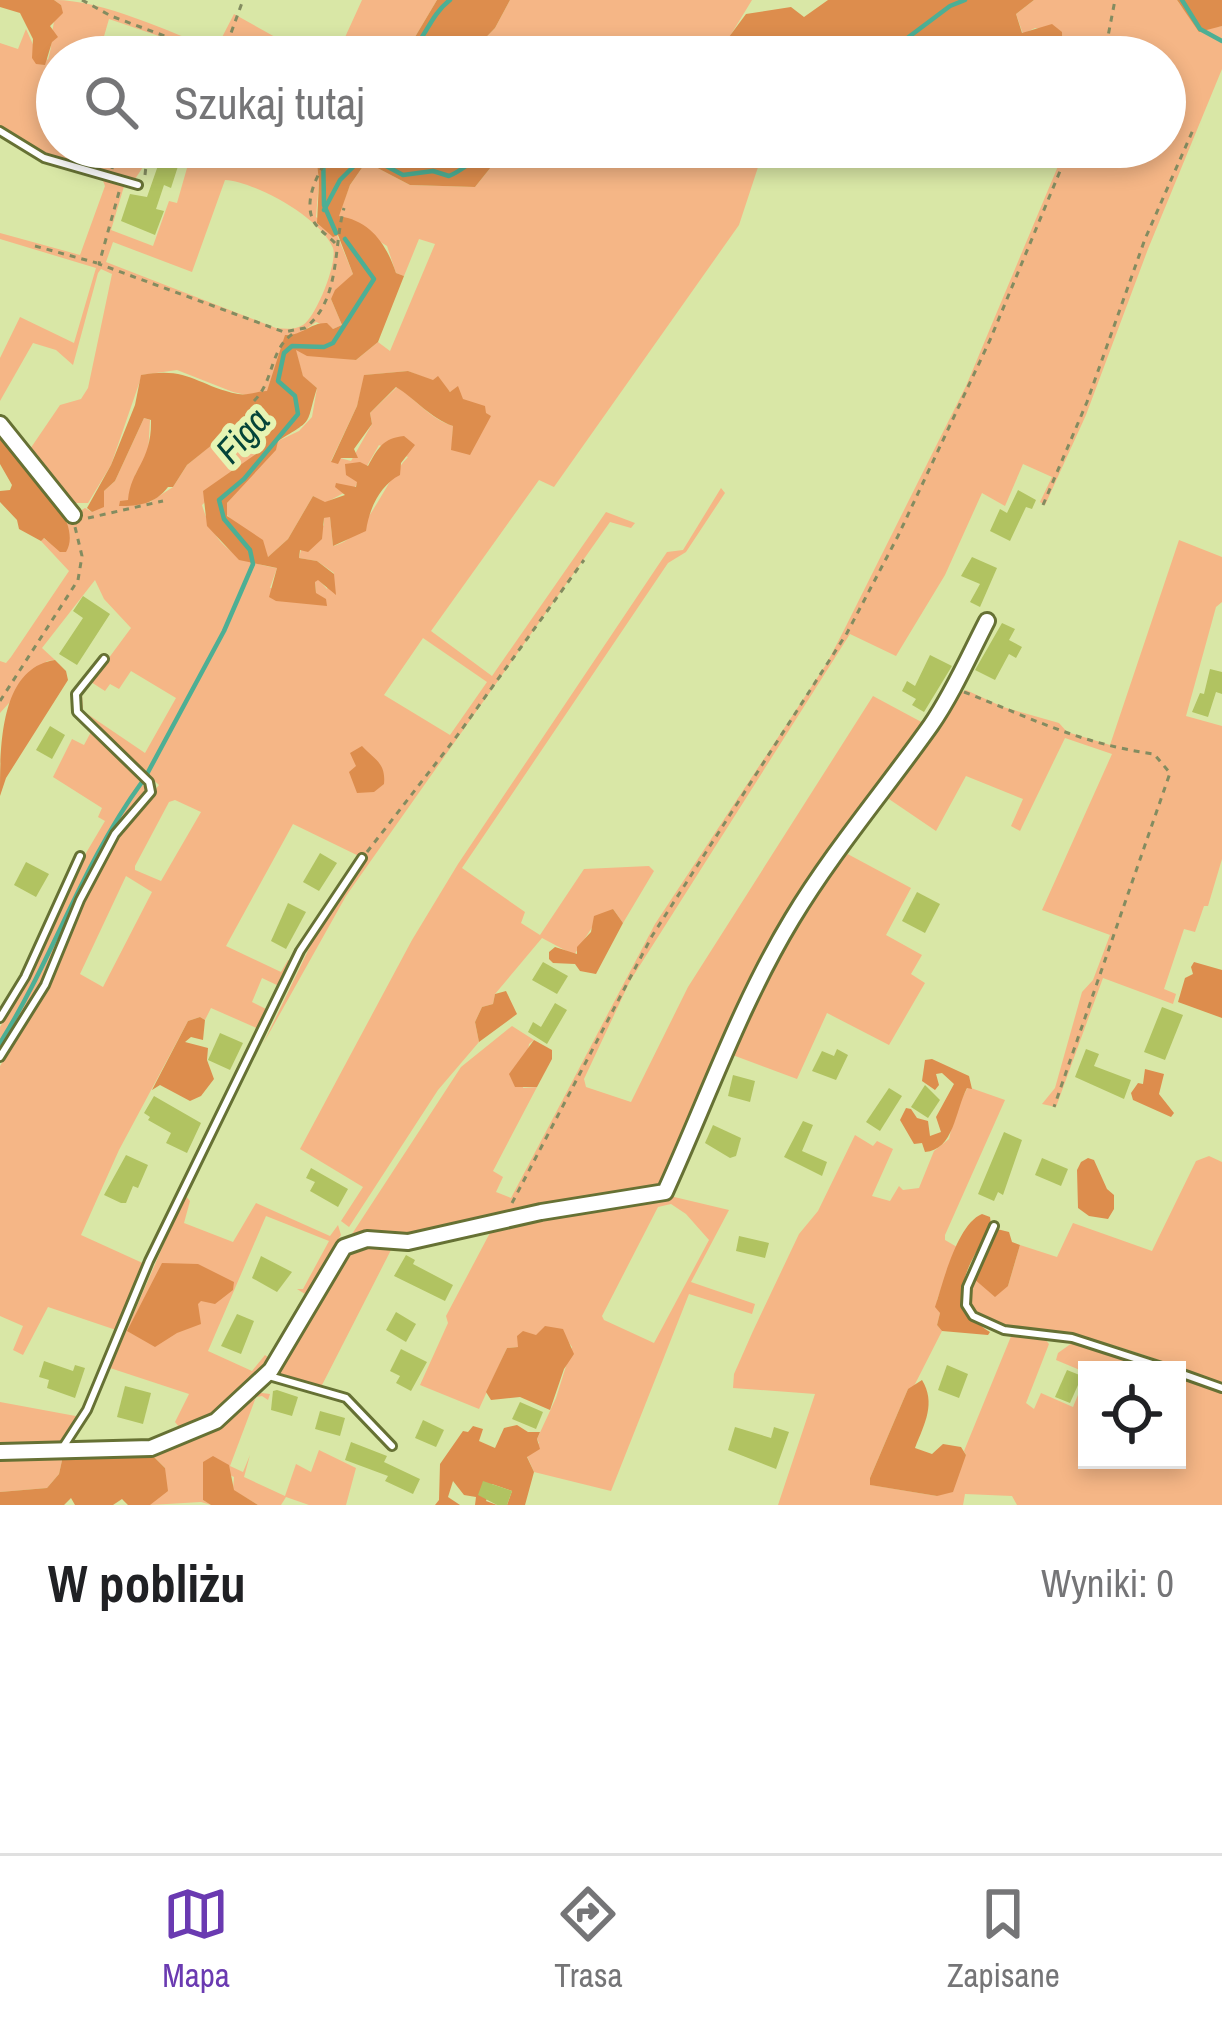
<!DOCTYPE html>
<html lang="pl">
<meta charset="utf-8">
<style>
body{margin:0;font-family:"Archivo Narrow",sans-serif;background:#f6f6f6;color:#202124}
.controls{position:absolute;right:36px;bottom:36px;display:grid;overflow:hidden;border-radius:0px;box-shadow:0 6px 18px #0003}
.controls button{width:108px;height:108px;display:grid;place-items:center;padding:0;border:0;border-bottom:3px solid #e0e0e0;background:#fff;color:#202124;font:60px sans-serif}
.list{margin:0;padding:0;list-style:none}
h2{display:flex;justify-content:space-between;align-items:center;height:156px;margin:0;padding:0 48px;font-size:51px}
h2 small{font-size:39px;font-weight:400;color:#757577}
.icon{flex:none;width:66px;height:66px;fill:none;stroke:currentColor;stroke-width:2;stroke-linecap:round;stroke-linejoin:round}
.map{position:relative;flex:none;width:1222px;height:1505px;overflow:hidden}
.search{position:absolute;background:#fff;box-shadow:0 6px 18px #0003;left:36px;right:36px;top:36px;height:132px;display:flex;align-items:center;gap:30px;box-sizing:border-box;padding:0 42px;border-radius:66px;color:#757577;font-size:45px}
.sheet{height:348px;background:#fff}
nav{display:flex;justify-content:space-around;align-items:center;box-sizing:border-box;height:168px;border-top:3px solid #e0e0e0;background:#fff;font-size:33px;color:#757577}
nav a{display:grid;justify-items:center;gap:6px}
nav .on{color:#6a3ab1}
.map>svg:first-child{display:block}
.green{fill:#f5b686;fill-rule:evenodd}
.forest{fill:#dd8d4d}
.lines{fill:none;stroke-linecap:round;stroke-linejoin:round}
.stream{stroke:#4daf94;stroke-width:4.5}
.building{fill:#b1c361}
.service-casing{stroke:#667134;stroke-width:12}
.minor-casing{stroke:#667134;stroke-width:20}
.path{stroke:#838c60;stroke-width:3;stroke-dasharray:6 6;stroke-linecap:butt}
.service{stroke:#fff;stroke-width:6}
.minor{stroke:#fff;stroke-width:14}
.labels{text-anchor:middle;stroke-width:12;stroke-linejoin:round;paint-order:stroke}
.water-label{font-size:36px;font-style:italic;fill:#044439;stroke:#e6f4b3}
</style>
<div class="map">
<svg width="1222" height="1505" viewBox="0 0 1222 1505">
<rect width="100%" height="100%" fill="#d9e7a6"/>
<g class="green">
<path d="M54,0C105,0 167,32 216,49L234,14L311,57H190L191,47L109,19L98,57H57V147H145L143,167L135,179L39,151L0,129V43L18,49L26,29L35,49L48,60C55,38 48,29 61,5Z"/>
<polygon points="362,0 437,0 415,37 397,52 384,50 379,57 336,57"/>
<polygon points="510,0 752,0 727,41 673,39 621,57 467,57 495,28"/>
<path d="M1034,0H1177C1186,15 1204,30 1222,26V69L1148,249L1086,415L1045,505L1040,502L1052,477L1023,464L1005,506L982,493L945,575L896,656L850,634L630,981L584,1079L586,1087L631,1102L688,987L873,696L927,725L793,911L658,1189L439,1234L358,1239L352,1234L461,1067L512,1026L534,1040L529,1044L523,1088L537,1087L493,1171L503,1177L496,1192L511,1198L655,924L827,663L844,630L966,386L1066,147H1165V57H1063L1062,32L1035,28L1023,34L1016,14Z"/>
<path d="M193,147H315L319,181L316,217L337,235L353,274L331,299L342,325L333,329L316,322L296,336L268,392L246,395L233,392L177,370L142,375L111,465L88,503H68L28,452L60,405L81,399L88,388L112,274L101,269L98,273L73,365L56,350L33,343L0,401V358L20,317L74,343L96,268L0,239V233L80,255L105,186L102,178L89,173L125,183L111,230L153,246L169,201L177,203ZM225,180C256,182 321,218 333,248C338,262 316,317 303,325C295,330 286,329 276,328L106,262L113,242L192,272Z"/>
<path d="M614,147H841L846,154L828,158L762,155L739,225L554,487L539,480L431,631L492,676L606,512L635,523L631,528L610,522L346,896L263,1044L317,932L365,859L293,824L226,946L281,972L288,960L294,962L281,987L262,978L252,1002L270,1011L261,1030L211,1008L205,1020L200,1017L188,1021L119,1150L81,1235L147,1265L119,1331L48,1307L23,1355L13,1350L23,1326L0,1316V1066L48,987L83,901L117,836L159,785L83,717L78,702L82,694L83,711L145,753L176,698L131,671L119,689L110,684L105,691L91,682L131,628L104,599L95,580L42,648L55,660L47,661L0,713V661L6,663L11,657L69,571L41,541L43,538L59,549L69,518L85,508L92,512L104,491L115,481L144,418L150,420L148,454L135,475L150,502L173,487L187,465L233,427L240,429L257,453L202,505C214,546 237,562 277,568L270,588L316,593L315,581L318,579L327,589L334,573L317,561L299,558L301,550L324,525V518L330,516L333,546C367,539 384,481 408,457L379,445L355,487L325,503L313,496L288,539L267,558L227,515V503L278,441L299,431L312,417L317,388L303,377L295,349L356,360L378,342L390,351L435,244L419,239L404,276L396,273L387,246L338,216L350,185L366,162L410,185L475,187L491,167C533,162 575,163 614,147ZM408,371L433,381L485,413L452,450L453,426C430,419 417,400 397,387L370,413L372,424L351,461L340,458L331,461L357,406L365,375ZM423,638L487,682L450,735L384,695ZM175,800L201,812L161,881L135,870V866L169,802ZM126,876L152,892L103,987L80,974Z"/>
<polygon points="721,488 725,493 686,552 668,563 462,868 525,912 521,923 540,935 584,869 649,866 654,871 623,923 613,909 593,926 574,955 542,938 495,994 493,1004 482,1007 475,1022 479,1042 438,1090 349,1227 341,1221 363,1187 300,1149 412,940 458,864 667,552 683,550"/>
<polygon points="1179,540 1222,557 1222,602 1216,607 1186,716 1222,726 1222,859 1208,906 1204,906 1195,932 1184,929 1164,989 1176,994 1173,1004 1103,978 1056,1107 1042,1104 1055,1088 1082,992 1093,980 1110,935 1042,910 1112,754 1065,738 1020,831 1011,826 1023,799 966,776 936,831 883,795 951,698 966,690 1003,707 1059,723 1067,732 1110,745"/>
<polygon points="91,732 114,750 146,789 115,828 63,927 44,978 0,1052 0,1027 27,981 86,853 105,821 98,817 102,808 53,777 72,739 84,745"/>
<polygon points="842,851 911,888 886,935 922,955 911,974 925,983 889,1045 827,1013 797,1079 730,1054 761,980"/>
<polygon points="968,1087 1005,1100 945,1235 945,1240 957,1247 937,1300 940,1313 937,1325 942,1331 913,1388 908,1389 870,1478 871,1485 937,1496 966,1455 964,1451 1012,1334 1043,1337 1049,1344 1026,1403 1034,1409 1041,1393 1073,1407 1087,1373 1087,1460 1177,1460 1177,1375 1222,1393 1222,1505 1017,1505 1012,1496 965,1494 963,1505 778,1505 815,1394 733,1388 734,1374 753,1331 799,1234 818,1211 855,1135 873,1146 877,1141 893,1149 872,1196 890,1201 899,1186 903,1190 919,1188 934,1151 949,1139 956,1109"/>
<path d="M1209,1156L1222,1162V1385C1170,1362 1110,1342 1054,1331C1030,1326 993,1333 975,1313C965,1301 969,1291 973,1278L1008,1286L1020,1245L1057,1257L1073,1223L1152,1251L1196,1161Z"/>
<polygon points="185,1195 190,1201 184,1223 233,1242 256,1203 330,1236 338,1225 341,1235 305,1294 297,1289 303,1289 329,1241 266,1216 208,1351 252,1371 265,1355 269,1358 214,1418 158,1443 159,1436 179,1427 175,1422 189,1394 110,1368"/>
<path d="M670,1196L729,1210L691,1282L755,1304L752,1314L689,1294L611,1491L534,1472L527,1456L539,1443L537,1439L556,1398L572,1347L567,1340L537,1336L518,1347L507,1348L479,1409L420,1385L448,1323L446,1316L492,1229ZM671,1204L686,1214L709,1240L654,1343L604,1320L602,1316L658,1207Z"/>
<polygon points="370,1245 418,1245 392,1248 321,1387 277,1373 274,1370 350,1250"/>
<polygon points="1072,1343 1161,1370 1087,1373 1056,1360 1058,1353"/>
<polygon points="254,1392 270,1394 268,1400 262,1396 256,1397 230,1466 243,1472 250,1455 244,1477 285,1496 296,1464 311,1472 319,1450 356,1468 346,1505 309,1505 286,1497 281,1505 258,1505 233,1490 234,1477 203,1462 203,1500 211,1505 201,1502 150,1505 165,1468 150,1453"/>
<polygon points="0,1402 81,1417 58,1444 0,1451"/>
<polygon points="63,1456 59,1474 47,1488 0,1492 0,1459"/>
</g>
<g class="forest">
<polygon points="0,0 54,0 61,5 63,13 50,26 58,37 52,42 45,65 36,64 32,58 33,39 20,13 0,7"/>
<polygon points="437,0 510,0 495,28 467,57 379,57 384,51 397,52 415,37"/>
<polygon points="828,0 1034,0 1016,14 1022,33 1052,24 1062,32 1063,57 621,57 673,39 726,41 746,14 791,7 804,17"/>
<polygon points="1177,0 1222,0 1222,26 1199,32"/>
<path d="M315,147H378L385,154L410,163L466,147H614C575,163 533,162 491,167L475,187L410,185L366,162L350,185L339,216C370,221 386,243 396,273L404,276L378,342L356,360L307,356L296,350L303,376L317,388C305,427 315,418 278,441L276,450L227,503V516L263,540L268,557L288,539L313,496L325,502L345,495L335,487L336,483L356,487L357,482L346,475L345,464L360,462L368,466C378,448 383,438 404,436L415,445L401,463L400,475C380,485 369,509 366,531L333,546L330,517L324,518L322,539L308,552L300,550L299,558L317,561L334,574L336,595L318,580L315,582L316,593L326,599L327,606L276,601L269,597L277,568L239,560L207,526L203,491L256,454L243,446L240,429L233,428L187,465L173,487H168C155,504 139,506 119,506L120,501L128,500C131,468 152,462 151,420L144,418L115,481L104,491V507L92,512L87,508L111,465L135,405L141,375C188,366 196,385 238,394C248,396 257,391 267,391L285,335C302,336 311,322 327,323L333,329L342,325L331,299L335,290L353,274L338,235L333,237L317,223L319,181Z"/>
<path d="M408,371L433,380L438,376L450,392L458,386L463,399L485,406L486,413L491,416L470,455L451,450L453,426C430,418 417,400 396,387L370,413L372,424L354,449L358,458H341L338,464L331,462L357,406L364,375Z"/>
<path d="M0,430C21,457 86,520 66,552H60L44,538L41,541L19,529L17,520L0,502V491L10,490L12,485L0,464Z"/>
<path d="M55,660L66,671L68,680L6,778L0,796C0,745 0,668 55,660Z"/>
<path d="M362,746C375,760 386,763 384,784L374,792L357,793L349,772L356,766L350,753Z"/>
<polygon points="613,909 623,923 596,974 580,971 575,964 553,963 549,959 549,952 555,947 577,954 577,947 591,932 594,916"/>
<polygon points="1194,962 1222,970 1222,1018 1178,1002 1185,978 1193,974 1191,967"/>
<polygon points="506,991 517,1014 479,1042 475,1022 482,1007 493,1004 495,994"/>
<polygon points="200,1017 205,1020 203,1040 191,1037 185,1042 208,1048 207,1060 214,1079 201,1096 190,1101 160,1085 152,1090 188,1021"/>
<polygon points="534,1040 552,1050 552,1059 537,1087 515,1087 509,1074"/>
<path d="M932,1059L969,1076L972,1089L967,1088C955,1111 954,1150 925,1152L922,1143L914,1144L900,1120L906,1108L911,1109L917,1118L928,1121L930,1136L941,1132L936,1117L954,1084L942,1073L936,1074L939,1085L935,1090L922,1081L925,1060Z"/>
<polygon points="1145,1069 1164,1074 1159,1094 1174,1113 1171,1117 1133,1100 1131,1093 1138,1083 1143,1084"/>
<polygon points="1088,1158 1094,1160 1107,1189 1114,1195 1114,1209 1108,1219 1089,1216 1078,1208 1077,1170 1081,1162"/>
<path d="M982,1214L990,1217L991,1224C971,1265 939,1300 990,1332L988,1335L942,1331L937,1325L940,1313L935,1307C943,1283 957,1224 982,1214Z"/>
<polygon points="997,1229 1009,1232 1012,1242 1020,1245 1008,1286 995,1297 973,1278"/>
<polygon points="162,1263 198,1264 234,1282 233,1290 215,1304 201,1301 198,1304 201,1324 177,1333 155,1347 127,1331"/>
<polygon points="545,1326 563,1329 574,1354 564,1369 550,1410 520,1397 491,1400 486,1392 507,1348 518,1347 517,1336 523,1331 536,1335"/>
<path d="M922,1380C936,1403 925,1423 915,1448L932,1454L943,1444L961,1447L966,1455L953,1492L937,1496L870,1485V1478L908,1389Z"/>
<polygon points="517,1425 528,1432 540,1432 537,1439 540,1449 527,1457 534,1472 525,1505 507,1505 512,1491 492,1484 486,1501 497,1505 475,1505 476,1497 464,1495 453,1481 448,1497 460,1505 435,1505 439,1500 440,1464 463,1431 468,1432 473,1426 483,1429 479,1441 495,1448 504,1428"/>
<polygon points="150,1453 165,1468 168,1491 150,1505 128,1505 122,1499 113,1505 75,1505 71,1498 64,1505 0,1505 0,1492 47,1488 59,1474 63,1456"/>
<polygon points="213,1456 229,1465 234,1490 258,1505 211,1505 203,1500 203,1462"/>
</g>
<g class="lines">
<g class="stream">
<polyline points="1182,0 1200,29 1222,41"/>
<path d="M406,57C425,41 429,16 450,0"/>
<polyline points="882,57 950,6 965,0"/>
<polyline points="323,147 324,205 336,233"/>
<path d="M324,210L340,180L354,166V155L360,152L403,175L433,171L449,176C462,171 470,161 483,156C513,143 541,149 570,158L584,147"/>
<polyline points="147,774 224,631 253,564 250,550 224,519 219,500 244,479 298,414 295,396 278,381 284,353 292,346 324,347 333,343 374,279 345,239"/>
<path d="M0,1043C54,957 81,866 142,782"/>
</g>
</g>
<g class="building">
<polygon points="162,154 180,160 171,188 164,185 156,209 164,211 155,235 121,221 130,194 147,197"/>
<polygon points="1018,490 1036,500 1032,509 1026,507 1010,541 990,531 1000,509 1007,513"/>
<polygon points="972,557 997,568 980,607 970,602 980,584 961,576"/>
<polygon points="83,596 110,614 77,665 59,654 83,618 73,611"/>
<polygon points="1002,623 1015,629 1009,640 1022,647 1016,658 1009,654 995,680 975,670"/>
<polygon points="930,655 952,666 924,712 912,705 916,699 902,691 907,681 915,686"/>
<polygon points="1210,669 1222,672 1222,694 1216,692 1208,717 1192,712 1200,693 1204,694"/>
<polygon points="50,726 65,735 52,759 36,750"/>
<polygon points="320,853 337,863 319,891 303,882"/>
<polygon points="26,862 49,874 36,897 14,885"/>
<polygon points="917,892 940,904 925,933 902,921"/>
<polygon points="288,903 306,912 286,949 271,941"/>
<polygon points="543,962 568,976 557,994 532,980"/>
<polygon points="555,1003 567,1010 547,1044 528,1032 533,1022 541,1027"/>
<polygon points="1162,1007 1183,1015 1165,1060 1144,1052"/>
<polygon points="220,1033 243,1043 230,1070 208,1060"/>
<polygon points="837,1049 848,1055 836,1080 812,1071 822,1051 834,1056"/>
<polygon points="1086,1049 1099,1054 1094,1066 1131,1080 1124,1099 1075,1077"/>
<polygon points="733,1075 755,1081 750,1102 728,1096"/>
<polygon points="925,1085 940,1100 928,1118 911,1107"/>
<polygon points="889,1088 902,1096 880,1131 866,1122"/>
<polygon points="154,1096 201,1123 187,1153 166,1143 171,1133 148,1120 150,1117 144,1113"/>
<polygon points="803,1121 813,1125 802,1151 827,1162 822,1176 784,1157"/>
<polygon points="713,1125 741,1138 736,1156 730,1158 705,1143"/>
<polygon points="1004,1132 1022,1140 1003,1195 998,1192 994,1201 978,1194"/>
<polygon points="126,1155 148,1165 138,1188 133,1186 126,1203 121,1203 104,1195"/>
<polygon points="1042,1158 1068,1169 1061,1186 1035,1175"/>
<polygon points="311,1168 348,1189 338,1207 310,1191 315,1182 306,1178"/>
<polygon points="739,1236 769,1243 765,1258 736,1251"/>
<polygon points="406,1255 415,1260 413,1264 453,1285 445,1301 394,1276"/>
<polygon points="261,1256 292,1272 277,1292 252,1278"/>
<polygon points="396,1312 416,1324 406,1342 386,1330"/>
<polygon points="237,1314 254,1321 241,1354 221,1346"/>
<polygon points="401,1349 427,1362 411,1391 396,1383 400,1376 390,1371"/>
<polygon points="44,1361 73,1371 75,1365 85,1368 75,1398 47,1388 49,1380 39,1377"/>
<polygon points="947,1365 968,1374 959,1398 938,1390"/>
<polygon points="1067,1370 1082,1376 1070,1403 1055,1397"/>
<polygon points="125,1386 151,1393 143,1424 117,1417"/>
<polygon points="277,1390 298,1397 292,1416 271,1410 273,1391"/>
<polygon points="520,1402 543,1412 536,1429 512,1419"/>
<polygon points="320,1411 345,1418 340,1436 315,1429"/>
<polygon points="423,1420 444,1430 436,1447 415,1438"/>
<polygon points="735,1427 771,1438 774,1427 789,1432 776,1469 728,1450"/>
<polygon points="351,1442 387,1456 384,1462 420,1479 413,1494 385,1481 388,1476 345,1460"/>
<polygon points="483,1481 512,1491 507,1505 497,1505 478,1495"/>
</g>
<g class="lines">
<defs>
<g id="service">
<polyline points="0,131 44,158 138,185"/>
<polyline points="0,1018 25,977 80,856"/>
<polyline points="0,1057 45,985 80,900 115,834 151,792 149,782 77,712 76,694 104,659"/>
<polyline points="994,1226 967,1287 966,1305 973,1316 1004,1330 1072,1338 1171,1370"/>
<polyline points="1177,1372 1222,1388"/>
<polyline points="269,1376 346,1398 392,1446"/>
<polyline points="63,1447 87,1410 149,1261 300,951 362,858"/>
</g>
<g id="minor">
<polyline points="0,424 73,515"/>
<path d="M0,1452L151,1448L216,1421L271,1370L344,1247L367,1239L408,1242L541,1212L665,1192C707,1100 740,1005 792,919C833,851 885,790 931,725C953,693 969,656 987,621"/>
</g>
</defs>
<use href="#service" class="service-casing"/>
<use href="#minor" class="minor-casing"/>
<g class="path">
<polyline points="82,0 111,16 221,57"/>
<polyline points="223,55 243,0"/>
<path d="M223,57C261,34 266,37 304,57"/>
<polyline points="1104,57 1115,0"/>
<polyline points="112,169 116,147"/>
<polyline points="145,175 148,147"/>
<path d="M119,192L99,264L284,332L305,328C341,300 333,247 344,208"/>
<path d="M335,243C329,237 318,229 314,222C301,199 322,165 336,147"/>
<polyline points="35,246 97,263"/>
<path d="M254,401C275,380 269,349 294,333"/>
<polyline points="1043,505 1087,402 1145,239 1193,130"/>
<polyline points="88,518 163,501"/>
<path d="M964,692C1031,718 1081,744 1154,754L1170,773L1054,1107"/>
<polyline points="0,701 78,580 82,556 75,527"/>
<polyline points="367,852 454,740 584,560"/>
<polyline points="512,1203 652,936 847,633 898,536 990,340 1070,147"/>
</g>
<use href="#service" class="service"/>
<use href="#minor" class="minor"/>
</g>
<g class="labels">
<g class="water-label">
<text transform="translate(242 435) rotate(-48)" y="13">Figa</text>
</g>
</g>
</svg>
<div class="controls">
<button><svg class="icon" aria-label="locate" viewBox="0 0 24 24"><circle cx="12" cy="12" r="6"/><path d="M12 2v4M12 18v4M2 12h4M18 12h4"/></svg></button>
</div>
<div class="search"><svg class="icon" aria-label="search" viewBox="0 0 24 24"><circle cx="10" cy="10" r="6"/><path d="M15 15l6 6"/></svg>Szukaj tutaj</div>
</div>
<section class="sheet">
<h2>W pobliżu<small>Wyniki: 0</small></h2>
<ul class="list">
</ul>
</section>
<nav>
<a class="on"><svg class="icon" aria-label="map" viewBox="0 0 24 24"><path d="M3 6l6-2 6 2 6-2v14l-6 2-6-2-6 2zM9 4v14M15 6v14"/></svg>Mapa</a>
<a><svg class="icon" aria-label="directions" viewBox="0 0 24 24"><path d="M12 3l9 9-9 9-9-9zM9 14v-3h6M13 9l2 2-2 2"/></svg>Trasa</a>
<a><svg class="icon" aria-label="saved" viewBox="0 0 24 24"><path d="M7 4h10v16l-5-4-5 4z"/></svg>Zapisane</a>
</nav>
